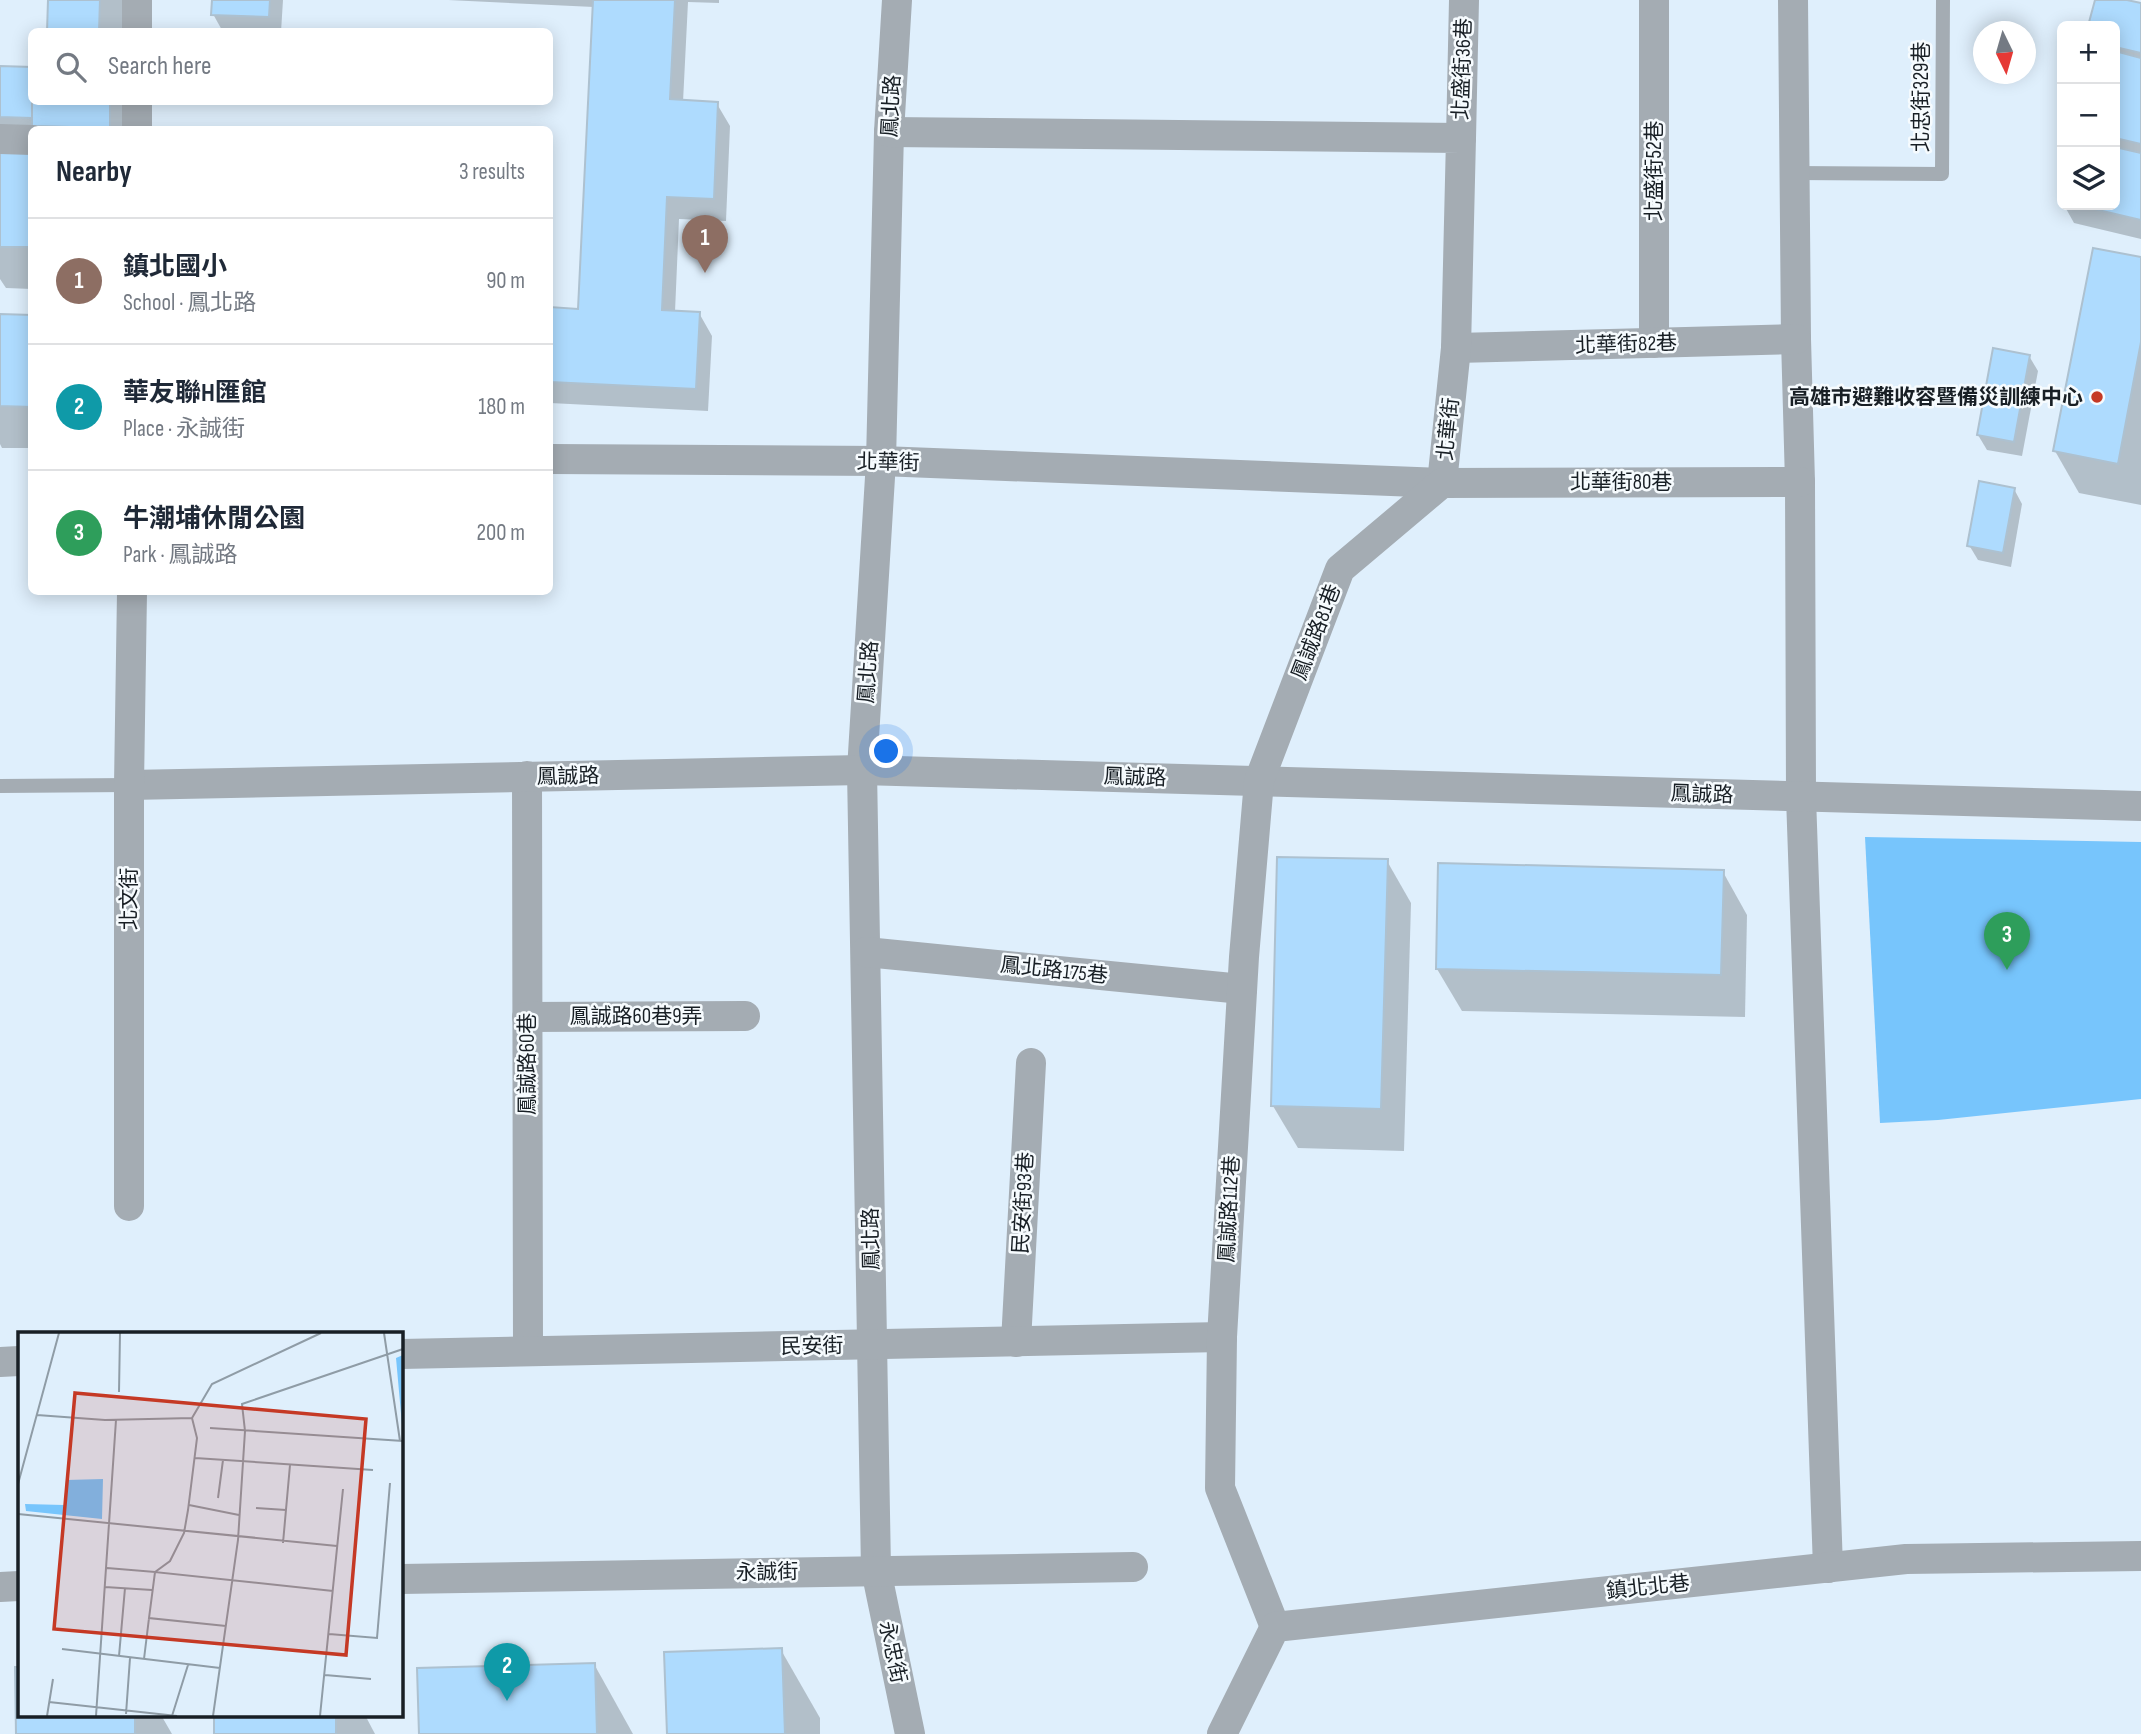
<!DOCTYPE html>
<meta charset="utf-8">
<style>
body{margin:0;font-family:"Sofia Sans Condensed","Noto Sans TC",sans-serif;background:#f2f2f3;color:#1f2937}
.controls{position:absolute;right:21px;top:21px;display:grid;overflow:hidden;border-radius:10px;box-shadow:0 4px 18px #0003}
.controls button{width:63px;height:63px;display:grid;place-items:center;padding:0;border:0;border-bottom:2px solid #e0e1e3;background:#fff;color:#1f2937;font:35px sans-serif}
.compass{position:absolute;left:1973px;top:21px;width:63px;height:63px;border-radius:50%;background:#fff;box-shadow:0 4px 18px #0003;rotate:175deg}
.you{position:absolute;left:887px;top:752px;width:24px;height:24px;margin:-18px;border:5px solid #fff;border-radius:50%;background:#1a73e8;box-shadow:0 0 0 10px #1a73e833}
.badge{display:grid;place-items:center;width:46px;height:46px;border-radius:50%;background:#c53925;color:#fff;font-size:23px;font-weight:700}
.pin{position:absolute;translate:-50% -58px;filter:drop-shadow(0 2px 4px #0008)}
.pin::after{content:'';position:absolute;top:37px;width:24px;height:21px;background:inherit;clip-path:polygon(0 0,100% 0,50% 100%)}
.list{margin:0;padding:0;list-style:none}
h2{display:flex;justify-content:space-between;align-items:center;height:91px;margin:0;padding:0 28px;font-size:30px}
h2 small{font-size:23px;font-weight:400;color:#747a83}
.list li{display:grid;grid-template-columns:46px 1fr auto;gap:21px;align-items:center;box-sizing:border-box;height:126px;padding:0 28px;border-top:2px solid #e0e1e3}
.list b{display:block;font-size:26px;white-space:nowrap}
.list p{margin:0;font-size:23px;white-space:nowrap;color:#747a83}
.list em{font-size:23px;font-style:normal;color:#747a83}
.icon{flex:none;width:38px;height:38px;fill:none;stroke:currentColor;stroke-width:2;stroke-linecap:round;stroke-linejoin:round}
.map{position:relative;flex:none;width:2141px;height:1734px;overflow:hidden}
.search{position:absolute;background:#fff;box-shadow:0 4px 18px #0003;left:28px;top:28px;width:525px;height:77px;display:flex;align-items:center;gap:18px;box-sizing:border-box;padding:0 24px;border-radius:10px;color:#747a83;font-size:26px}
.panel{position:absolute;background:#fff;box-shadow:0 4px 18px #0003;left:28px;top:126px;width:525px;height:469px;border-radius:10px}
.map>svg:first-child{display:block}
.green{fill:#77c5fc}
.shadow{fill:#0003}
.building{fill:#aedbfe;stroke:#adc1d0;stroke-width:2}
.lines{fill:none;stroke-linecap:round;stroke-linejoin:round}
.lane{stroke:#a4acb3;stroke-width:14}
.street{stroke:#a4acb3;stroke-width:30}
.poi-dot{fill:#c53925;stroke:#f6fbfe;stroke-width:2.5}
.labels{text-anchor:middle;stroke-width:5;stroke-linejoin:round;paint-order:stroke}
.street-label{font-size:21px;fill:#181f25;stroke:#f6fbfe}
.poi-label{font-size:21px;font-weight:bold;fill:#181f25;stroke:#f6fbfe;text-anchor:end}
.inset-road{fill:none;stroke:#8f9ca6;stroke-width:2}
.view{fill:#c53925;fill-opacity:0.15;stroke:#c53925;stroke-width:3.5}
.inset-edge{fill:none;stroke:#181f25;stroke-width:3.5}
</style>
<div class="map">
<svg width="2141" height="1734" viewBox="0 0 2141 1734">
<rect width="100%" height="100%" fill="#dfeffc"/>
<polygon class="green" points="1865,837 2141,842 2141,1099 1938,1120 1880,1123"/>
<g class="shadow">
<polygon points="50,0 124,0 123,32 49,32"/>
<polygon points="213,0 283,0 281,32 223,32 213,14"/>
<polygon points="448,0 719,0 719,3 688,2 683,102 717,104 730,126 726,221 679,219 675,312 699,313 712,336 708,411 550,403 550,309 580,310 594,7"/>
<polygon points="2096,0 2119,0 2141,5 2141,239 2074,223 2064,205 2115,205 2115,26 2090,26"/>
<polygon points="0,68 32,102 132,102 134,130 32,130 32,289 6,288 0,279"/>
<polygon points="2141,259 2141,505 2079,493 2055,451"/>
<polygon points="0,316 32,317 32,448 2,448 0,444"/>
<polygon points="2029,356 2038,371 2022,456 1987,450 1978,435"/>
<polygon points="2014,489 2022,504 2011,567 1978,560 1969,545"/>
<polygon points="1387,861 1411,903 1404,1151 1298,1148 1273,1106"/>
<polygon points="1723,872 1747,915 1745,1017 1462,1011 1437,969"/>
<polygon points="781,1650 820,1718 820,1734 669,1734"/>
<polygon points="594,1664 633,1734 421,1734"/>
<polygon points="17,1669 19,1669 19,1715 161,1715 172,1734 17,1734"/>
<polygon points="216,1715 365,1715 375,1734 216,1734"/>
</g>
<g class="building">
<polygon points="48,0 100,0 99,32 47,32"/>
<polygon points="212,0 270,0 269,17 211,15"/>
<polygon points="593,0 675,0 670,99 718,102 714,199 667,197 662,310 700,312 696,389 550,382 550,307 578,309"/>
<polygon points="2095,0 2127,0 2141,3 2141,53 2115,47 2115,26 2088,26"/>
<polygon points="2115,51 2141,58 2141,144 2115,138"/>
<polygon points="0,66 32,67 32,118 0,117"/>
<polygon points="32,102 110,102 110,128 32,126"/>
<polygon points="2115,147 2141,153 2141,220 2077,205 2115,205"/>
<polygon points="0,149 32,150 32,247 0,247"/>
<polygon points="2093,248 2141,257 2141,342 2118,464 2053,451"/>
<polygon points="0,314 32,315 32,407 0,406"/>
<polygon points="1993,348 2030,355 2014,442 1977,435"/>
<polygon points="1979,481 2015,488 2003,553 1967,546"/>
<polygon points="1277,857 1388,859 1381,1109 1271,1106"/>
<polygon points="1438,863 1724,870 1721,975 1436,969"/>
<polygon points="782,1648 785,1734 667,1734 664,1652"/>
<polygon points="595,1663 597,1734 419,1734 417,1668"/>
<polygon points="15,1667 19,1667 19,1715 135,1715 135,1734 16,1734"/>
<rect x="214" y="1715" width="122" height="19"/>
</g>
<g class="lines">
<g class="lane">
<polyline points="1795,173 1942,174 1943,0"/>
<polyline points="0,786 129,785"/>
</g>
<g class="street">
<polyline points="137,0 137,32"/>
<polyline points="897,0 889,132 881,461 862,770 876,1570 910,1734"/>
<polyline points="1654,0 1654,343"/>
<polyline points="1793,0 1796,339 1800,482 1801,797 1828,1568"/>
<polyline points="137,102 137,130"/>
<polyline points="1461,138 1464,0"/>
<polyline points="0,139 32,140"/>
<polyline points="1456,348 1796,339"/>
<polyline points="550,459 881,461 1442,483 1456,348 1461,138 889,132"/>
<polyline points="527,776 528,1351"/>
<polyline points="129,785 862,770 2141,806"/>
<polyline points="866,952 1242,989"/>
<polyline points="527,1017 745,1016"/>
<polyline points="129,1206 129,785 132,592"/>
<polyline points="1016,1342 1031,1063"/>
<polyline points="401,1354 1222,1337"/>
<polyline points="0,1362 19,1361"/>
<polyline points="401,1579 1133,1567"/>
<polyline points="0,1587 19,1586"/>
<polyline points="1275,1627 1220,1488 1222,1337 1244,957 1259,781 1340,569 1442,483 1800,482"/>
<polyline points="1222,1734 1275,1627 1906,1559 2141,1556"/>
</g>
</g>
<circle class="poi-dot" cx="2097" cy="397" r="7"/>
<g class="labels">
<g class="street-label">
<text transform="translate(1462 69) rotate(-88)" y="7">北盛街36巷</text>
<text transform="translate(1921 97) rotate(-90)" y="7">北忠街329巷</text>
<text transform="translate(891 106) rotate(-87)" y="7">鳳北路</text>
<text transform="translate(1654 171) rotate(-90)" y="7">北盛街52巷</text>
<text transform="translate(1626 344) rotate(-2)" y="7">北華街82巷</text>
<text transform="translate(1448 429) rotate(-84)" y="7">北華街</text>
<text transform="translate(888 462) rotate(1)" y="7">北華街</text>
<text x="1621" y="489">北華街80巷</text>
<text transform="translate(1316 632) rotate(-69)" y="7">鳳誠路81巷</text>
<text transform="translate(868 672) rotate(-86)" y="7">鳳北路</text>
<text transform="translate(568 776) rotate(-1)" y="7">鳳誠路</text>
<text transform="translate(1135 777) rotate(2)" y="7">鳳誠路</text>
<text transform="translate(1702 794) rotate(2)" y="7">鳳誠路</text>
<text transform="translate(129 899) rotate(-90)" y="7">北文街</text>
<text transform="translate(1054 970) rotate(6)" y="7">鳳北路175巷</text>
<text x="636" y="1023">鳳誠路60巷9弄</text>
<text transform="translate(527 1064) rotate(-90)" y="7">鳳誠路60巷</text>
<text transform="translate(1023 1203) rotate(-87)" y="7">民安街93巷</text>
<text transform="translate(1229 1209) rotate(-87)" y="7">鳳誠路112巷</text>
<text transform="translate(871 1239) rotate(-91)" y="7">鳳北路</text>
<text transform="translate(812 1346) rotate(-1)" y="7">民安街</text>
<text transform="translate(767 1572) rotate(-1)" y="7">永誠街</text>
<text transform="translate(1648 1587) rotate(-6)" y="7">鎮北北巷</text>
<text transform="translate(893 1652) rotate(78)" y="7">永忠街</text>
</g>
<g class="poi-label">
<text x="2083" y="404">高雄市避難收容暨備災訓練中心</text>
</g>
</g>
<g transform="translate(18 1332)">
<rect width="385" height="385" fill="#dfeffc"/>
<path d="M385,23V104L378,26ZM85,147L84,187L8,179L7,172L46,173L48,148Z" fill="#77c5fc"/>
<path class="inset-road" d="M366,1L382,109M101,60L102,1M19,83L87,88L174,86L194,52L303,1M192,96L385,109M177,126L355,138M0,152L41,1M200,166L205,128M171,173L221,183M238,176L268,178M0,182L319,214M265,211L272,133M89,236L137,240L152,229L166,201L170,178L179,106L174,86M87,255L134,258M208,294L131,286L137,240L315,259M311,302L359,306L372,151M44,317L202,336M101,324L107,256M126,327L131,286M307,343L353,347M31,370L159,384M108,382L112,326M29,384L35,347M78,384L98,88M154,384L170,333M195,384L220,208L227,99L224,72L385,17M302,384L325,157"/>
<path class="view" d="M57,61L348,87L328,323L36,297Z"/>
<rect width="385" height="385" class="inset-edge"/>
</g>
</svg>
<div class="controls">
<button>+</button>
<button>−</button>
<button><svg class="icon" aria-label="layers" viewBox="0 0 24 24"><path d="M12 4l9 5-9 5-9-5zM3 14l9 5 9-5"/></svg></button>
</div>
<svg class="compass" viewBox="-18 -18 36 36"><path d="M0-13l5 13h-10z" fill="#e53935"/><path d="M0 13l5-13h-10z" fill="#747a83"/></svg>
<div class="you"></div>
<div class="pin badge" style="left:705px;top:273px;background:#8d6e63">1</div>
<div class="pin badge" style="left:507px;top:1701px;background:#0f9aa8">2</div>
<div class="pin badge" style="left:2007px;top:970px;background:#2e9e5b">3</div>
<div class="search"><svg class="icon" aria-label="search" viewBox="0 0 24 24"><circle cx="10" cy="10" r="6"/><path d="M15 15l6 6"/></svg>Search here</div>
<section class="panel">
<h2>Nearby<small>3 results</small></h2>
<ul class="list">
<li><span class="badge" style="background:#8d6e63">1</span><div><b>鎮北國小</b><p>School · 鳳北路</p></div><em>90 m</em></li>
<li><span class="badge" style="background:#0f9aa8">2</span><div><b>華友聯H匯館</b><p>Place · 永誠街</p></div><em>180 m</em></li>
<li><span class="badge" style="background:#2e9e5b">3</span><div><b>牛潮埔休閒公園</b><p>Park · 鳳誠路</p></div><em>200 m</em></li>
</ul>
</section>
</div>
